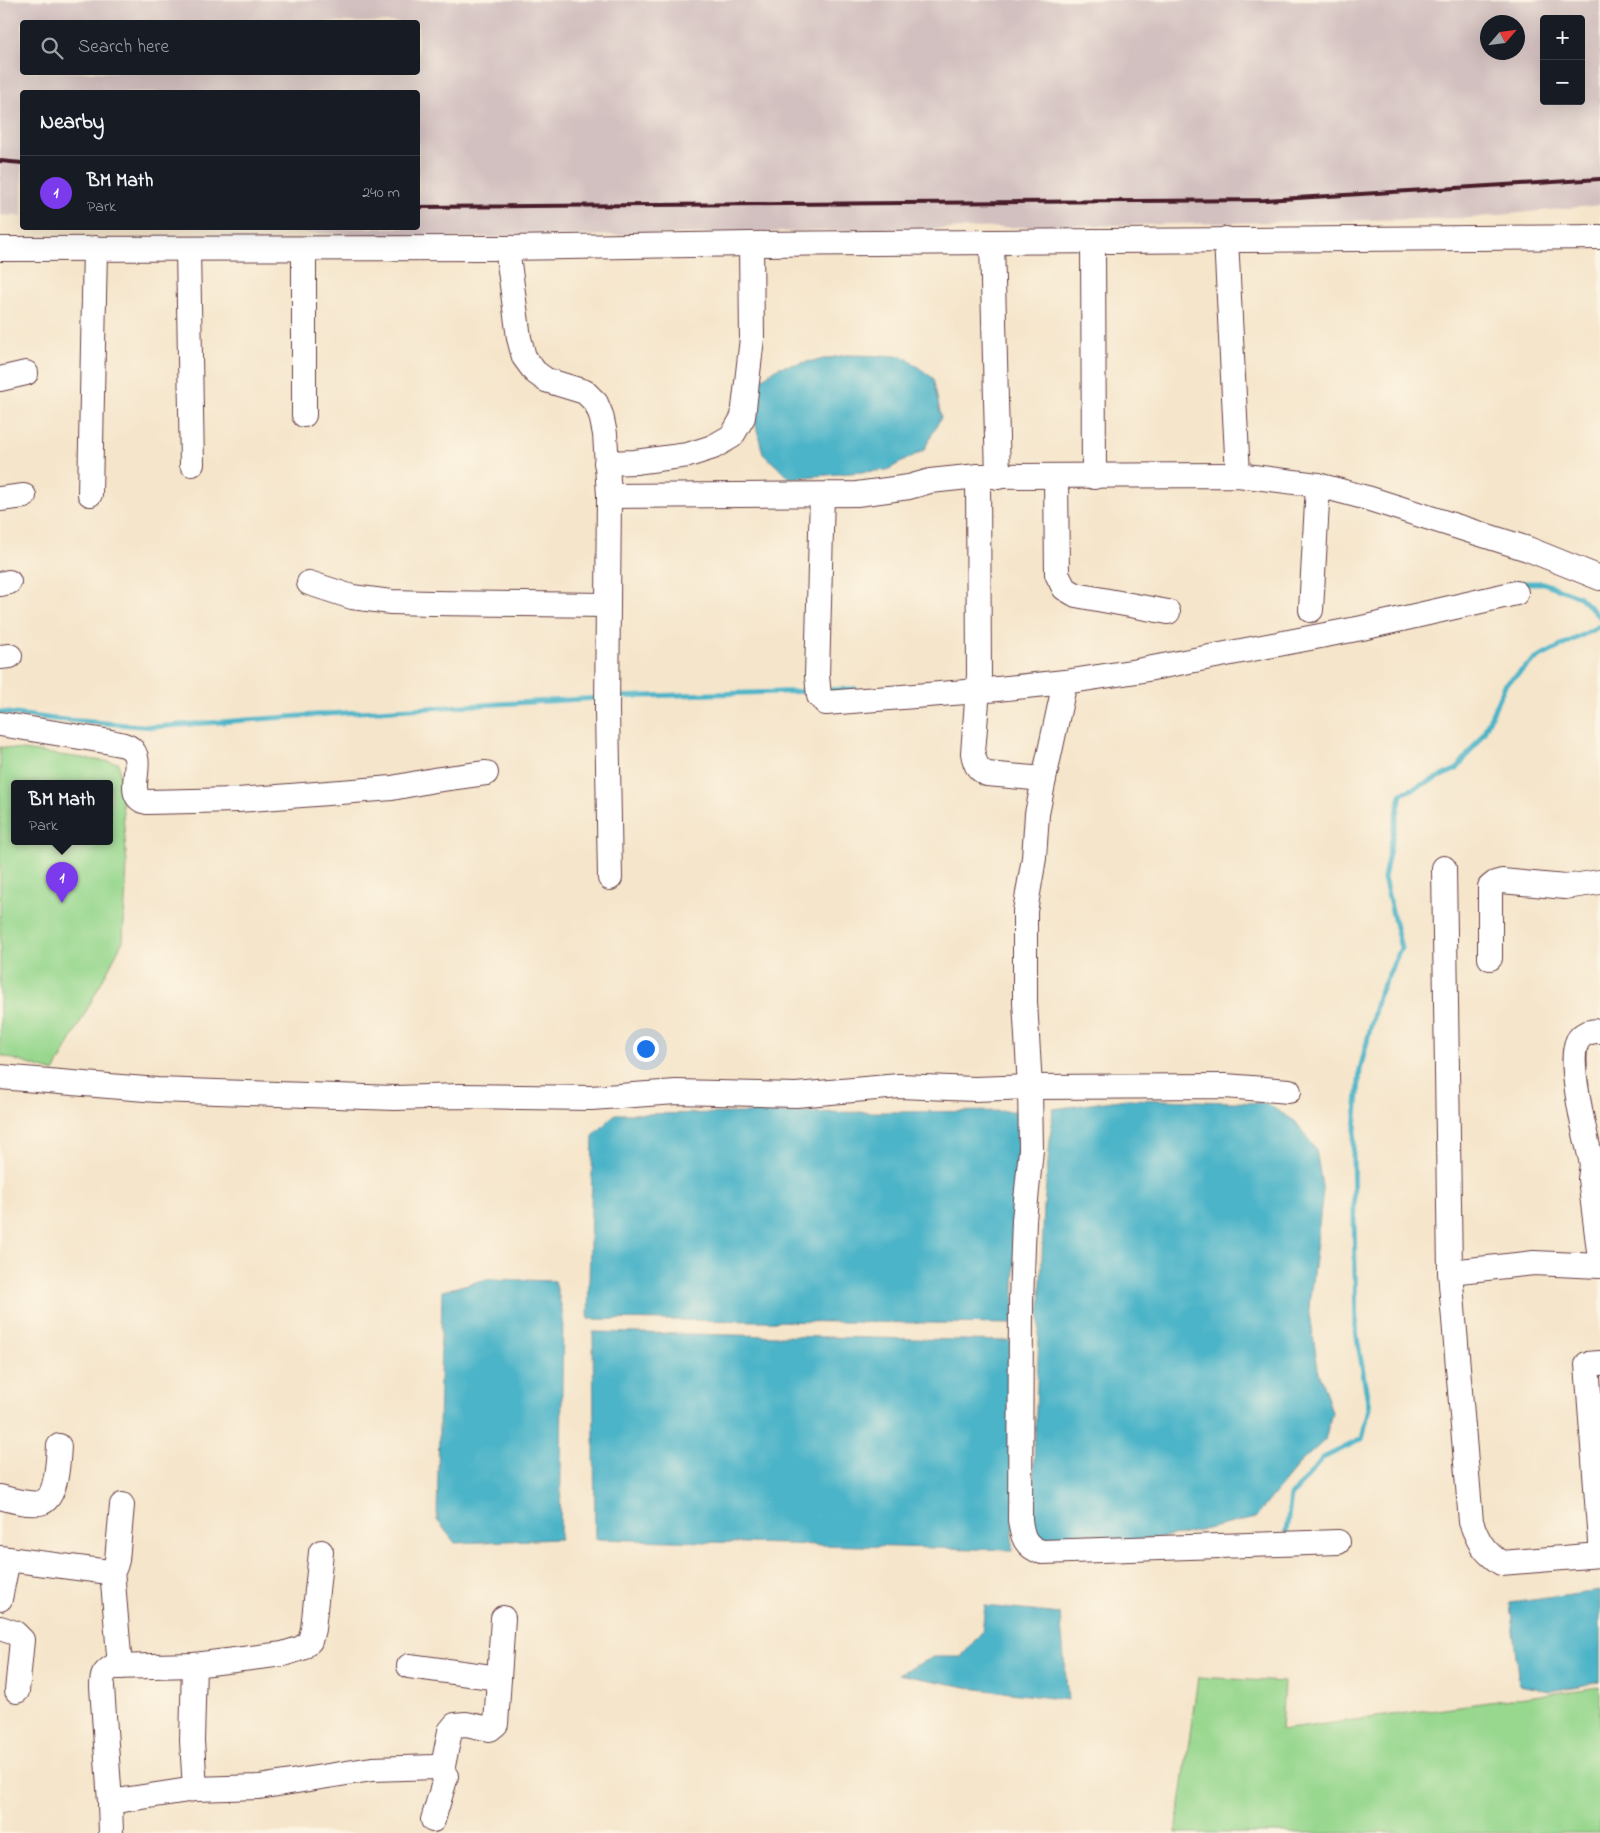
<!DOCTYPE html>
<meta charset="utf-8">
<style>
body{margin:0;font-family:"Indie Flower",sans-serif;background:#242831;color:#f1f3f6}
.controls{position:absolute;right:15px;top:15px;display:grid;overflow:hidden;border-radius:5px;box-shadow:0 5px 20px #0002}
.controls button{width:45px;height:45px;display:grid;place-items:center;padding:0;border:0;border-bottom:1px solid #363941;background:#171b24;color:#f1f3f6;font:25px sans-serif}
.compass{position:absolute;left:1480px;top:15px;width:45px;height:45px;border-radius:50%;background:#171b24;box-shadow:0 5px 20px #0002;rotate:62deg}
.you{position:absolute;left:645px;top:1048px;width:18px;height:18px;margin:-12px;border:4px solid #fff;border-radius:50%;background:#1a73e8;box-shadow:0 0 0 8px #1a73e833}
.badge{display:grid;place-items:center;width:32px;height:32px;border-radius:50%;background:#7c3aed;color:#fff;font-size:16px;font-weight:700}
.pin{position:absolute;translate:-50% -41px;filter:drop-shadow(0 1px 2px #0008)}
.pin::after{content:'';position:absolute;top:26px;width:18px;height:15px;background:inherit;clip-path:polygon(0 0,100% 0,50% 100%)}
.popup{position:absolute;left:11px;top:780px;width:102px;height:65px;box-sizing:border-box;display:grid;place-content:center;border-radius:5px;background:#171b24;filter:drop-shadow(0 1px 4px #0005);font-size:16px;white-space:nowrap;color:#9ea1a6}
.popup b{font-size:19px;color:#f1f3f6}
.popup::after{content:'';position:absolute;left:50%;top:100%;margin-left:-10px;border:10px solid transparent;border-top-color:#171b24}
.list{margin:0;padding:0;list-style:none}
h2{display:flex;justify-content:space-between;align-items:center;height:65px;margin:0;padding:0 20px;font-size:21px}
h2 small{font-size:16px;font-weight:400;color:#9ea1a6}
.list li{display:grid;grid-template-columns:32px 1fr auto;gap:15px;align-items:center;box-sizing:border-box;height:75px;padding:0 20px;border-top:1px solid #363941}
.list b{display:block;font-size:19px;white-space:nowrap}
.list p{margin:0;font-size:16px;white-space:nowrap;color:#9ea1a6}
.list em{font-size:16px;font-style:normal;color:#9ea1a6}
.icon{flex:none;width:28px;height:28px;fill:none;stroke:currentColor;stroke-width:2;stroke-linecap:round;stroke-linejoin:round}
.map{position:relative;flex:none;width:1600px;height:1833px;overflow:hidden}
.search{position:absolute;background:#171b24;box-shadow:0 5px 20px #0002;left:20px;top:20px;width:400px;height:55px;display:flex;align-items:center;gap:12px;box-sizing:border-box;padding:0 18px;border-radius:5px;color:#9ea1a6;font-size:19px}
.panel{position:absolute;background:#171b24;box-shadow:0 5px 20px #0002;left:20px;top:90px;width:400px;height:140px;border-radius:5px}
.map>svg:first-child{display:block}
.industrial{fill:#d2bfbf;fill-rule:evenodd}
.green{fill:#97d78e;stroke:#707b5c;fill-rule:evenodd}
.water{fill:#4bb4c8;stroke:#4a6a7a}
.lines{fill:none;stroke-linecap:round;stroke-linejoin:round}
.stream{stroke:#4bb4c8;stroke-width:5}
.minor-casing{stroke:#643d43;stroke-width:26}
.minor{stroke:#fff;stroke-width:24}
.rail{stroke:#4a1f2b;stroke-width:4}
</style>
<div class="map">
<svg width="1600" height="1833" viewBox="0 0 1600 1833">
<rect width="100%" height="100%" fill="#fcf5e5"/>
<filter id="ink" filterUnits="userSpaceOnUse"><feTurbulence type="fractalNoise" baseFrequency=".02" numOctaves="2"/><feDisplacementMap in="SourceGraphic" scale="10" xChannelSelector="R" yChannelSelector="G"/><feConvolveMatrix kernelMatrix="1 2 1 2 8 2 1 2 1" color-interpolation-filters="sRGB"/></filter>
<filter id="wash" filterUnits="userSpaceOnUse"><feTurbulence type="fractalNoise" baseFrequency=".0096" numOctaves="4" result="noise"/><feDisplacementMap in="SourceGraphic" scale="20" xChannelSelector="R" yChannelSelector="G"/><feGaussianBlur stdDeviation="1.12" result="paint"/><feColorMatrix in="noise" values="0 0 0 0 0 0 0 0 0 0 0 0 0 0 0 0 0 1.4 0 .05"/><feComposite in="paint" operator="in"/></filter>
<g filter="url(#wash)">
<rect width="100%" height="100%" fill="#f5e5ca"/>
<path class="industrial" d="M0,0H1600V205L1471,218L417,239L216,228H418V92H22V216L0,215ZM1544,19H1581V101H1544ZM22,22H418V72H22ZM1488,22H1518V52H1488Z"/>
<g class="green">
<path d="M0,747L119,763L127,865L123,941L54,1072L0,1055ZM15,784H110V842H15Z"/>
<polygon points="1198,1677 1284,1682 1281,1730 1600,1687 1600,1833 1176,1833"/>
</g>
<g class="water">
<polygon points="846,355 903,356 933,378 941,417 924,450 887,470 790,478 763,454 747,389 779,367"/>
<polygon points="1127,1099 1265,1103 1295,1121 1316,1150 1323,1192 1309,1307 1318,1369 1332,1412 1325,1440 1301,1462 1255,1518 1180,1535 1050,1550 1031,1537 1044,1206 1053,1109"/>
<polygon points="1020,1111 1013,1324 588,1319 593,1136 615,1114"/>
<polygon points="487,1279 555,1281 563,1314 560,1539 455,1543 437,1520 442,1291"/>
<polygon points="593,1332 1010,1341 1022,1358 1012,1550 595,1539"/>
<polygon points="1600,1591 1600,1682 1551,1691 1519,1685 1510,1603"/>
<polygon points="985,1606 1060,1614 1068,1700 977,1689 898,1674 934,1657 961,1657 982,1632"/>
</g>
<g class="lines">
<g class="stream">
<polyline points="1514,583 1543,583 1578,596 1600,617"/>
<polyline points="824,690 855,689"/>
<polyline points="614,697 813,691"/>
<polyline points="0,712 55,719 154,727 342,713 600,698"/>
<polyline points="1286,1532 1291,1496 1323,1458 1362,1439 1369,1408 1356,1331 1353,1153 1360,1070 1378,997 1401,948 1384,878 1401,794 1457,769 1483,734 1505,685 1534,660 1600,626"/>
</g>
</g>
</g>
<g filter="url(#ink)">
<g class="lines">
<defs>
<g id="minor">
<polyline points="1226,239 1238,475"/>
<polyline points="1093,241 1094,477"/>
<polyline points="992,242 998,477"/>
<polyline points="507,248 519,338 524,357 535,372 546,380 585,392 596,403 601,415 605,434 609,496 607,710 610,878"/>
<polyline points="0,249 507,248 751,244 1600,237"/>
<polyline points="188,250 192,464"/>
<polyline points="0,379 26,373"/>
<polyline points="304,415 304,249"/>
<polyline points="606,463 635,462 688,455 713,447 732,436 743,417 752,338 751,244"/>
<path d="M978,476L979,675L973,753C975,764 977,769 987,774L1044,779"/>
<polyline points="1056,476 1057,574 1064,588 1076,595 1168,612"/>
<polyline points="90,494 95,248"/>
<polyline points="822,495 817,676 819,696 826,703 978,691 1065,682 1137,671 1362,628 1516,593"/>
<polyline points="609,496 857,494 909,487 930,481 978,476 1238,475 1318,485 1367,498 1528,549 1600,578"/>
<polyline points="0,499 24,496"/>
<polyline points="309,583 352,597 391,602 432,603 607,605"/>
<polyline points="0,584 9,582"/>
<polyline points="1311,610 1318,485"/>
<polyline points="0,657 10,656"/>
<polyline points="1065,682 1044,779 1037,814 1034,858 1025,911 1025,1002 1030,1087 1225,1086 1289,1091"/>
<path d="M0,724L111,742C117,744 125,744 130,748C148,761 121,797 147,802L238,800L392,788L434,780L486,773"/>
<path d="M1444,868L1450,1272L1471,1522C1478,1541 1483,1551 1501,1563L1600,1555"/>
<polyline points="1490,958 1490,887 1495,883 1502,881 1565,887 1600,882"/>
<path d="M0,1077L157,1090L395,1098L460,1096L591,1098L676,1092L796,1095L899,1086L975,1089L1030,1087L1031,1150L1024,1220L1021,1301L1020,1520C1022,1536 1025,1547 1042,1552L1338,1542"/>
<polyline points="1600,1163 1592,1164 1590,1179 1600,1259"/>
<path d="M1592,1164C1587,1142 1565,1056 1579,1039C1584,1032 1592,1031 1600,1031"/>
<polyline points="1450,1272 1534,1263 1600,1266"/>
<polyline points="1600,1363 1587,1364 1600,1542"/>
<path d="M0,1497C10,1500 33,1506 43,1502C57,1495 58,1460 59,1446"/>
<polyline points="0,1558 109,1572 115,1567 117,1560 122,1505"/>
<polyline points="112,1570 120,1667"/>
<polyline points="0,1599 8,1559"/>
<polyline points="0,1628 15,1633 22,1640 17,1691"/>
<polyline points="194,1665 192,1741 195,1789"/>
<polyline points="409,1666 499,1678"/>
<polyline points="442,1771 450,1731 455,1725 466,1724 490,1729 496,1724 503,1618"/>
<path d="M110,1802L102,1687C102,1676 103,1673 112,1667L194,1665L283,1654L302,1648L310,1641L313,1629L321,1552"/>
<polyline points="111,1833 110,1802 195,1789 259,1787 372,1769 435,1767 442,1771 446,1776 433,1820"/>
</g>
</defs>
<use href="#minor" class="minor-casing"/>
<use href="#minor" class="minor"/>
<g class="rail">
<polyline points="0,161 22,163"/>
<polyline points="418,207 1265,200 1600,179"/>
</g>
</g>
</g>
</svg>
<div class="controls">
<button>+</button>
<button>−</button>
</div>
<svg class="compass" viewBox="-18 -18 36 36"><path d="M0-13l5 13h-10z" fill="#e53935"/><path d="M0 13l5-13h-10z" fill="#9ea1a6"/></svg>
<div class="you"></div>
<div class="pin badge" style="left:62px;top:903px">1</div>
<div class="popup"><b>BM Math</b>Park</div>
<div class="search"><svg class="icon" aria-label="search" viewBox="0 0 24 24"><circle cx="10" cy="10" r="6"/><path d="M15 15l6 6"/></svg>Search here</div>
<section class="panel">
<h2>Nearby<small></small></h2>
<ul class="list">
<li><span class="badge">1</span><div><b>BM Math</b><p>Park</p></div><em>240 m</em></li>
</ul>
</section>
</div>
